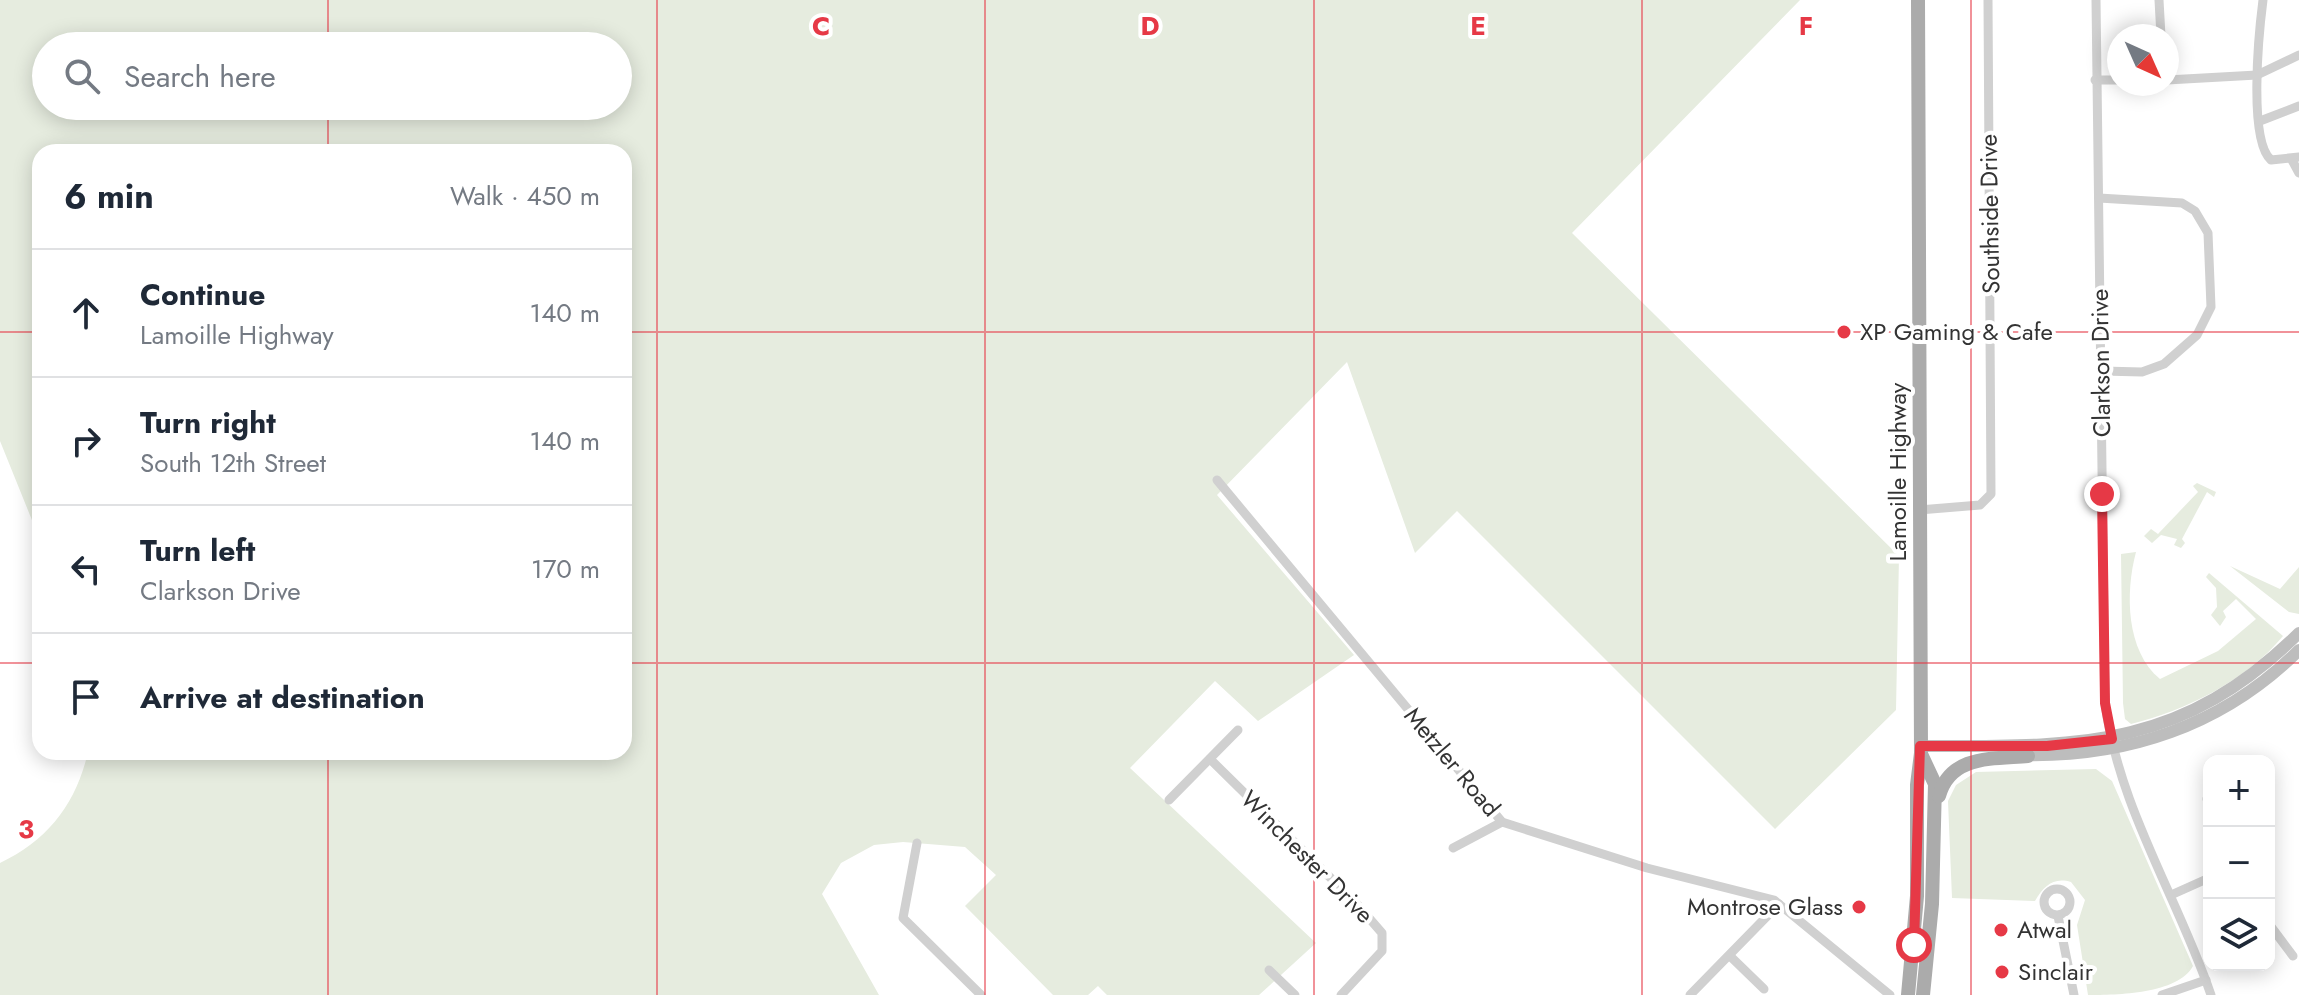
<!DOCTYPE html>
<meta charset="utf-8">
<style>
body{margin:0;font-family:Jost,sans-serif;background:#f2f2f3;color:#1f2937}
.controls{position:absolute;right:24px;bottom:24px;display:grid;overflow:hidden;border-radius:16px;box-shadow:0 4px 20px #0003}
.controls button{width:72px;height:72px;display:grid;place-items:center;padding:0;border:0;border-bottom:2px solid #e0e1e3;background:#fff;color:#1f2937;font:40px sans-serif}
.compass{position:absolute;left:2107px;top:24px;width:72px;height:72px;border-radius:50%;background:#fff;box-shadow:0 4px 20px #0003;rotate:135deg}
.stop{position:absolute;width:24px;height:24px;margin:-18px;border:6px solid #e63946;border-radius:50%;background:#fff}
.stop.end{background:#e63946;border-color:#fff;box-shadow:0 2px 8px #0008}
.list{margin:0;padding:0;list-style:none}
h2{display:flex;justify-content:space-between;align-items:center;height:104px;margin:0;padding:0 32px;font-size:34px}
h2 small{font-size:26px;font-weight:400;color:#747a83}
.list li{display:grid;grid-template-columns:52px 1fr auto;gap:24px;align-items:center;box-sizing:border-box;height:128px;padding:0 32px;border-top:2px solid #e0e1e3}
.list b{display:block;font-size:30px;white-space:nowrap}
.list p{margin:0;font-size:26px;white-space:nowrap;color:#747a83}
.list em{font-size:26px;font-style:normal;color:#747a83}
.icon{flex:none;width:44px;height:44px;fill:none;stroke:currentColor;stroke-width:2;stroke-linecap:round;stroke-linejoin:round}
.map{position:relative;flex:none;width:2299px;height:995px;overflow:hidden}
.search{position:absolute;background:#fff;box-shadow:0 4px 20px #0003;left:32px;top:32px;width:600px;height:88px;display:flex;align-items:center;gap:20px;box-sizing:border-box;padding:0 28px;border-radius:44px;color:#747a83;font-size:30px}
.panel{position:absolute;background:#fff;box-shadow:0 4px 20px #0003;left:32px;top:144px;width:600px;height:616px;border-radius:24px}
.map>svg:first-child{display:block}
.green{fill:#e6ecdf;fill-rule:evenodd}
.lines{fill:none;stroke-linecap:round;stroke-linejoin:round}
.street{stroke:#d0d0d0;stroke-width:9}
.secondary{stroke:#bdbdbd;stroke-width:12}
.primary{stroke:#ababab;stroke-width:14}
.route{stroke:#e63946;stroke-width:10}
.grid{fill:none;stroke:#e63946;stroke-width:2;stroke-opacity:0.55}
.poi-dot{fill:#e63946;stroke:#fff;stroke-width:3}
.labels{text-anchor:middle;stroke-width:8;stroke-linejoin:round;paint-order:stroke}
.street-label{font-size:24px;fill:#333;stroke:#fff}
.poi-label{font-size:24px;fill:#333;stroke:#fff;text-anchor:start}
.grid-label{font-size:26px;text-anchor:middle;font-weight:bold;fill:#e63946;stroke:#fff;stroke-width:8;stroke-linejoin:round;paint-order:stroke}
</style>
<div class="map">
<svg width="2299" height="995" viewBox="0 0 2299 995">
<rect width="100%" height="100%" fill="#fff"/>
<g class="green">
<path d="M0,0H1800L1572,233L1899,556L1896,710L1775,829L1457,511L1415,553L1347,362L1217,495L1354,655L1258,721L1215,681L1130,768L1316,943L1259,995H1107L1098,986L1088,995H1053L965,906L996,875L965,847L903,842L874,845L841,863L822,894L879,995H0V863C48,840 76,804 88,752H624V152H40V540L0,441ZM46,46H618V106H46Z"/>
<polygon points="2197,483 2216,492 2214,497 2207,492 2182,539 2185,543 2181,548 2174,545 2177,539 2161,535 2152,543 2144,536 2151,529 2158,534 2198,492 2193,486"/>
<path d="M2136,552C2125,593 2126,651 2160,679L2218,651L2256,619L2236,599L2223,611L2226,617L2220,626L2211,615L2217,607L2216,588L2206,577L2209,573L2283,636C2247,680 2185,711 2131,724L2125,719L2123,703L2121,554Z"/>
<polygon points="2230,566 2280,589 2299,567 2299,614 2289,612"/>
<path d="M2096,769L2112,781L2193,966C2178,994 2117,995 2088,995L2077,925L2085,900L2071,882C2053,877 2044,886 2035,901L1952,898L1948,801L1956,785L1976,772Z"/>
</g>
<g class="lines">
<g class="street">
<path d="M2096,0L2105,703C2118,806 2178,898 2211,995"/>
<polyline points="2159,0 2161,36"/>
<path d="M2263,0C2259,31 2248,140 2271,160L2299,157"/>
<polyline points="2095,80 2119,80"/>
<polyline points="2167,80 2257,75 2299,55"/>
<polyline points="2260,121 2299,106"/>
<polyline points="2292,160 2299,173"/>
<polyline points="2099,198 2182,203 2195,211 2208,233 2211,307 2197,335 2164,364 2142,372 2102,371"/>
<polyline points="1217,480 1502,822 1647,868 1774,900 1890,995"/>
<polyline points="1919,510 1980,505 1991,494 1988,0"/>
<polyline points="1210,759 1356,903 1382,933 1382,951 1341,995"/>
<polyline points="2207,799 2209,803"/>
<polyline points="1169,800 1238,730"/>
<polyline points="917,843 903,918 981,995"/>
<polyline points="1453,848 1502,822"/>
<circle cx="2057" cy="902" r="13"/>
<polyline points="2171,895 2209,878"/>
<polyline points="2058,916 2074,995"/>
<polyline points="2269,924 2293,956"/>
<polyline points="1730,956 1764,989"/>
<polyline points="1269,970 1295,995"/>
<polyline points="1690,995 1779,904"/>
<polyline points="2162,995 2206,980"/>
</g>
<g class="secondary">
<path d="M1920,746C2078,746 2179,751 2299,633"/>
<path d="M2020,755C2126,758 2223,726 2299,650"/>
</g>
<g class="primary">
<polyline points="1921,754 1935,784 1932,904 1923,995"/>
<path d="M1939,796C1950,755 1992,759 2028,756"/>
<polyline points="1908,995 1917,896 1917,785 1921,753 1918,0"/>
</g>
</g>
<g class="lines">
<polyline class="route" points="1914,945 1920,746 2047,746 2112,739 2105,703 2102,494"/>
</g>
<path class="grid" d="M328,0V46M657,0V995M985,0V995M1314,0V995M1642,0V995M1971,0V995M328,106V152M0,332H40M624,332H2299M0,663H40M624,663H2299M328,752V995"/>
<g class="poi-dot">
<circle cx="1844" cy="332" r="8"/>
<circle cx="1859" cy="907" r="8"/>
<circle cx="2001" cy="930" r="8"/>
<circle cx="2002" cy="972" r="8"/>
</g>
<g class="labels">
<g class="street-label">
<text transform="translate(1990 214) rotate(-91)" y="8">Southside Drive</text>
<text transform="translate(2101 363) rotate(-91)" y="8">Clarkson Drive</text>
<text transform="translate(1898 472) rotate(-90)" y="8">Lamoille Highway</text>
<text transform="translate(1452 762) rotate(50)" y="8">Metzler Road</text>
<text transform="translate(1307 857) rotate(45)" y="8">Winchester Drive</text>
</g>
<g class="poi-label">
<text x="1860" y="340">XP Gaming &amp; Cafe</text>
<text x="1843" y="915" text-anchor="end">Montrose Glass</text>
<text x="2017" y="938">Atwal</text>
<text x="2018" y="980">Sinclair</text>
</g>
</g>
<g class="grid-label">
<text x="821" y="35">C</text>
<text x="1150" y="35">D</text>
<text x="1478" y="35">E</text>
<text x="1806" y="35">F</text>
<text x="26" y="838">3</text>
</g>
</svg>
<div class="controls">
<button>+</button>
<button>−</button>
<button><svg class="icon" aria-label="layers" viewBox="0 0 24 24"><path d="M12 4l9 5-9 5-9-5zM3 14l9 5 9-5"/></svg></button>
</div>
<svg class="compass" viewBox="-18 -18 36 36"><path d="M0-13l5 13h-10z" fill="#e53935"/><path d="M0 13l5-13h-10z" fill="#747a83"/></svg>
<div class="stop" style="left:1914px;top:945px"></div>
<div class="stop end" style="left:2102px;top:494px"></div>
<div class="search"><svg class="icon" aria-label="search" viewBox="0 0 24 24"><circle cx="10" cy="10" r="6"/><path d="M15 15l6 6"/></svg>Search here</div>
<section class="panel">
<h2>6 min<small>Walk · 450 m</small></h2>
<ul class="list">
<li><svg class="icon" aria-label="ahead" viewBox="0 0 24 24"><path d="M12 20V5M6 11l6-6 6 6"/></svg><div><b>Continue</b><p>Lamoille Highway</p></div><em>140 m</em></li>
<li><svg class="icon" aria-label="right" viewBox="0 0 24 24"><path d="M7 20v-9h11M14 6l5 5-5 5"/></svg><div><b>Turn right</b><p>South 12th Street</p></div><em>140 m</em></li>
<li><svg class="icon" aria-label="left" viewBox="0 0 24 24"><path d="M17 20v-9H6M10 6l-5 5 5 5"/></svg><div><b>Turn left</b><p>Clarkson Drive</p></div><em>170 m</em></li>
<li><svg class="icon" aria-label="arrive" viewBox="0 0 24 24"><path d="M6 21V4h12l-3 4 3 4H6"/></svg><div><b>Arrive at destination</b></div></li>
</ul>
</section>
</div>
